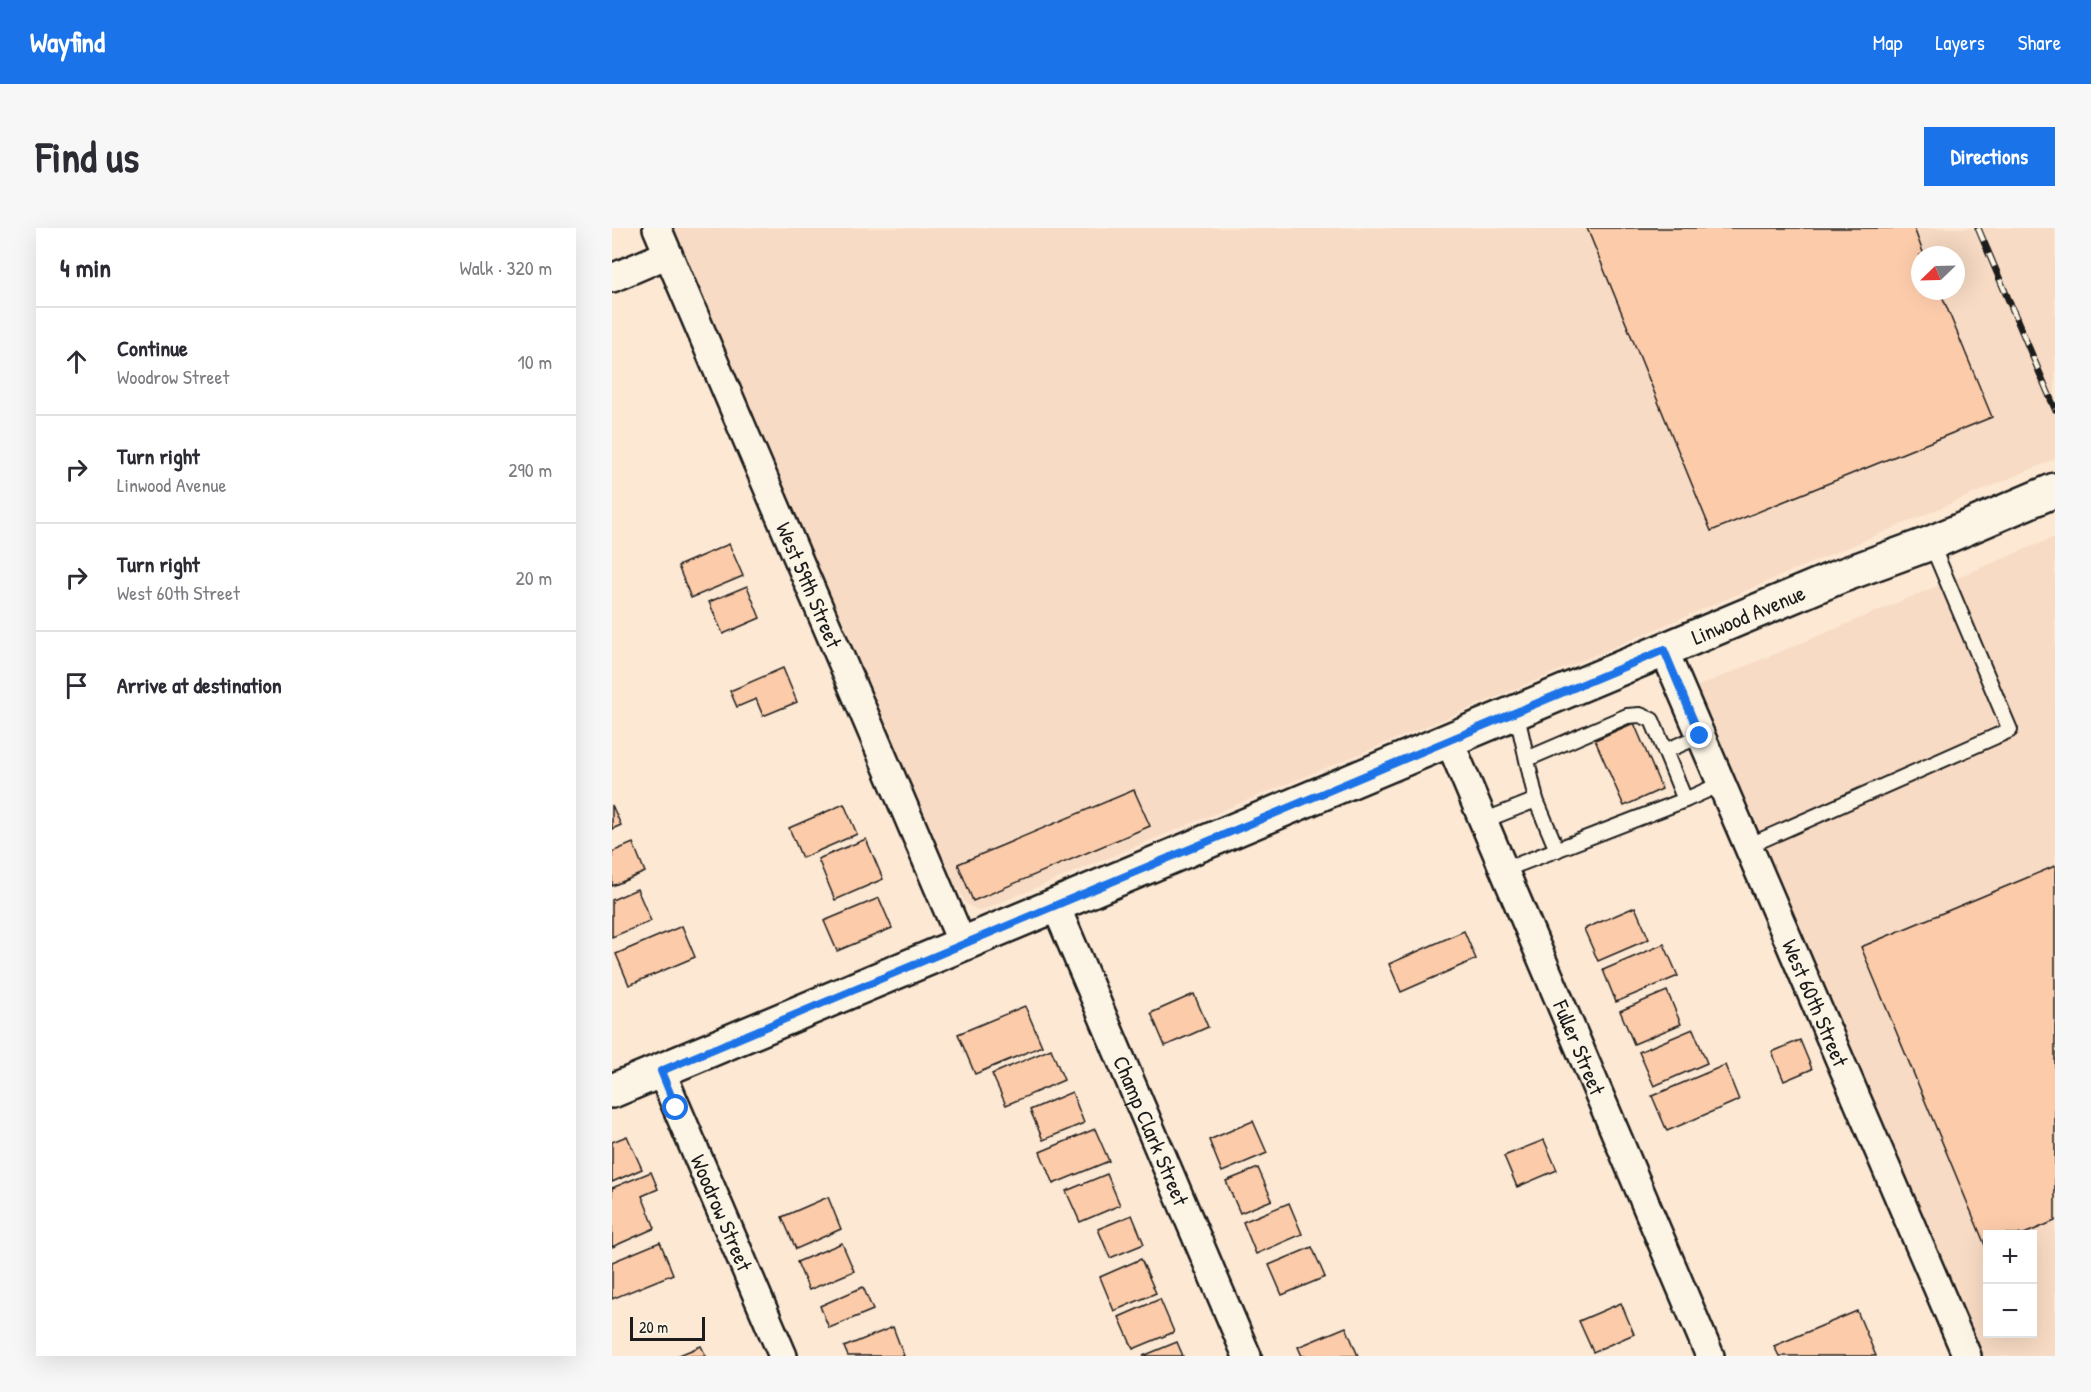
<!DOCTYPE html>
<meta charset="utf-8">
<style>
body{margin:0;font-family:"Patrick Hand",sans-serif;background:#f7f7f7;color:#2b2b33}
.controls{position:absolute;right:18px;bottom:18px;display:grid;overflow:hidden;border-radius:0px;box-shadow:0 6px 24px #0002}
.controls button{width:54px;height:54px;display:grid;place-items:center;padding:0;border:0;border-bottom:2px solid #e1e1e2;background:#fff;color:#2b2b33;font:30px sans-serif}
.compass{position:absolute;left:1299px;top:18px;width:54px;height:54px;border-radius:50%;background:#fff;box-shadow:0 6px 24px #0002;rotate:247deg}
.scale{position:absolute;left:18px;bottom:15px;width:75px;box-sizing:border-box;padding-left:6px;border:3px solid #1c1c1c;border-top:0;font-size:16px;line-height:21px;white-space:nowrap;color:#1c1c1c;-webkit-text-stroke:4px #fcf5e5;paint-order:stroke}
.stop{position:absolute;width:18px;height:18px;margin:-14px;border:4px solid #1a73e8;border-radius:50%;background:#fff}
.stop.end{background:#1a73e8;border-color:#fff;box-shadow:0 2px 6px #0008}
.list{margin:0;padding:0;list-style:none}
h2{display:flex;justify-content:space-between;align-items:center;height:78px;margin:0;padding:0 24px;font-size:26px}
h2 small{font-size:20px;font-weight:400;color:#7c7c81}
.list li{display:grid;grid-template-columns:39px 1fr auto;gap:18px;align-items:center;box-sizing:border-box;height:108px;padding:0 24px;border-top:2px solid #e1e1e2}
.list b{display:block;font-size:22px;white-space:nowrap}
.list p{margin:0;font-size:20px;white-space:nowrap;color:#7c7c81}
.list em{font-size:20px;font-style:normal;color:#7c7c81}
.icon{flex:none;width:33px;height:33px;fill:none;stroke:currentColor;stroke-width:2;stroke-linecap:round;stroke-linejoin:round}
.map{position:relative;flex:none;width:1443px;height:1128px;overflow:hidden;border-radius:0px}
header{display:flex;align-items:center;gap:36px;box-sizing:border-box;height:84px;padding:0 30px;background:#1a73e8;color:#fff}
header strong{font-size:28px}
nav{display:flex;gap:33px;margin-inline-start:auto;font-size:21px}
.intro{display:flex;align-items:center;justify-content:space-between;box-sizing:border-box;height:144px;padding:0 36px}
h1{margin:0;font-size:42px}
.button{padding:15px 27px;border-radius:0px;background:#1a73e8;color:#fff;font-size:21px;font-weight:700}
main{display:flex;gap:36px;padding:0 36px}
aside{flex:1;background:#fff;border-radius:0px;box-shadow:0 6px 24px #0002}
.map>svg:first-child{display:block}
.built{fill:#f8dbc4;fill-rule:evenodd}
.building{fill:#fbcbaa;stroke:#1c1c1c;stroke-width:1.5}
.lines{fill:none;stroke-linecap:round;stroke-linejoin:round}
.service-casing{stroke:#1c1c1c;stroke-width:18}
.minor-casing{stroke:#1c1c1c;stroke-width:32}
.secondary-casing{stroke:#1c1c1c;stroke-width:38}
.service{stroke:#fcf5e5;stroke-width:14}
.minor{stroke:#fcf5e5;stroke-width:27}
.secondary{stroke:#fcf5e5;stroke-width:33}
.rail-casing{stroke:#1c1c1c;stroke-width:7}
.rail{stroke:#fcf5e5;stroke-width:4.5;stroke-dasharray:14;stroke-linecap:butt}
.route{stroke:#1a73e8;stroke-width:8}
.labels{text-anchor:middle;stroke-width:6;stroke-linejoin:round;paint-order:stroke}
.street-label{font-size:22px;fill:#1c1c1c;stroke:#fcf5e5}
</style>
<header>
<strong>Wayfind</strong>
<nav><a>Map</a><a>Layers</a><a>Share</a></nav>
</header>
<div class="intro"><h1>Find us</h1><a class="button">Directions</a></div>
<main>
<aside>
<h2>4 min<small>Walk · 320 m</small></h2>
<ul class="list">
<li><svg class="icon" aria-label="ahead" viewBox="0 0 24 24"><path d="M12 20V5M6 11l6-6 6 6"/></svg><div><b>Continue</b><p>Woodrow Street</p></div><em>10 m</em></li>
<li><svg class="icon" aria-label="right" viewBox="0 0 24 24"><path d="M7 20v-9h11M14 6l5 5-5 5"/></svg><div><b>Turn right</b><p>Linwood Avenue</p></div><em>290 m</em></li>
<li><svg class="icon" aria-label="right" viewBox="0 0 24 24"><path d="M7 20v-9h11M14 6l5 5-5 5"/></svg><div><b>Turn right</b><p>West 60th Street</p></div><em>20 m</em></li>
<li><svg class="icon" aria-label="arrive" viewBox="0 0 24 24"><path d="M6 21V4h12l-3 4 3 4H6"/></svg><div><b>Arrive at destination</b></div></li>
</ul>
</aside>
<div class="map">
<svg width="1443" height="1128" viewBox="0 0 1443 1128">
<rect width="100%" height="100%" fill="#fce8d3"/>
<filter id="ink" filterUnits="userSpaceOnUse"><feTurbulence type="fractalNoise" baseFrequency=".0167" numOctaves="2"/><feDisplacementMap in="SourceGraphic" scale="12" xChannelSelector="R" yChannelSelector="G"/><feConvolveMatrix kernelMatrix="1 2 1 2 8 2 1 2 1" color-interpolation-filters="sRGB"/></filter>
<g filter="url(#ink)">
<g class="built">
<path d="M61,0H1443V231L873,474L368,683L355,677L331,635ZM1308,27H1344V63H1308Z"/>
<path d="M1443,309V1128H1371L1084,459ZM1376,1006H1420V1106H1376Z"/>
</g>
<g class="building">
<polygon points="975,0 1302,0 1312,27 1308,27 1308,63 1328,63 1380,189 1099,303"/>
<polygon points="117,316 131,348 79,370 66,338"/>
<polygon points="135,358 148,390 111,406 97,374"/>
<polygon points="171,440 185,474 151,488 144,471 125,479 118,463"/>
<polygon points="1022,495 1050,561 1012,578 983,512"/>
<polygon points="522,562 538,598 361,673 346,636"/>
<polygon points="232,576 245,606 190,630 177,600"/>
<polygon points="0,577 9,597 0,601"/>
<polygon points="254,611 271,651 223,672 206,631"/>
<polygon points="21,615 33,644 0,658 0,624"/>
<polygon points="1443,638 1443,993 1412,1006 1376,1006 1375,1022 1249,719"/>
<polygon points="25,661 39,693 0,709 0,672"/>
<polygon points="267,670 280,700 225,723 212,693"/>
<polygon points="1023,679 1037,711 986,733 972,701"/>
<polygon points="70,698 83,729 17,757 4,726"/>
<polygon points="852,703 864,731 789,764 777,736"/>
<polygon points="1052,716 1066,748 1004,774 991,742"/>
<polygon points="1055,763 1069,796 1022,816 1008,783"/>
<polygon points="582,766 596,799 553,818 539,785"/>
<polygon points="413,778 430,818 363,846 346,806"/>
<polygon points="1081,801 1095,835 1042,858 1027,824"/>
<polygon points="1188,812 1200,841 1172,853 1160,824"/>
<polygon points="439,821 452,852 394,877 380,846"/>
<polygon points="1113,837 1127,872 1055,903 1040,868"/>
<polygon points="460,864 472,895 431,912 418,882"/>
<polygon points="641,893 655,925 610,944 597,912"/>
<polygon points="483,901 497,933 441,956 428,924"/>
<polygon points="15,908 30,941 0,954 0,914"/>
<polygon points="932,912 945,942 905,959 892,928"/>
<polygon points="646,940 660,972 628,985 614,953"/>
<polygon points="39,944 46,961 30,968 43,1000 0,1019 0,960"/>
<polygon points="495,946 508,977 468,994 454,963"/>
<polygon points="216,969 229,1001 184,1021 170,989"/>
<polygon points="677,975 690,1006 644,1026 631,994"/>
<polygon points="520,987 532,1016 498,1030 486,1001"/>
<polygon points="48,1014 61,1046 0,1071 0,1034"/>
<polygon points="230,1015 242,1043 197,1062 185,1034"/>
<polygon points="700,1019 713,1049 670,1067 657,1037"/>
<polygon points="529,1031 544,1065 502,1083 488,1049"/>
<polygon points="251,1059 261,1082 217,1100 208,1078"/>
<polygon points="548,1071 562,1104 521,1121 507,1089"/>
<polygon points="1009,1075 1022,1106 981,1124 967,1093"/>
<polygon points="1245,1083 1264,1128 1167,1128 1162,1118"/>
<polygon points="281,1099 292,1128 236,1128 232,1119"/>
<polygon points="734,1099 746,1128 690,1128 686,1119"/>
<polygon points="565,1114 571,1128 531,1128"/>
<polygon points="89,1118 94,1128 65,1128"/>
</g>
<g class="lines">
<defs>
<g id="service">
<polyline points="904,483 924,572"/>
<polyline points="1088,508 1053,523 1073,572 1109,556"/>
<polyline points="915,531 1015,488 1028,487 1040,492 1053,523"/>
<polyline points="871,593 924,572 945,622"/>
<polyline points="1136,618 1398,502 1319,315"/>
<polyline points="892,642 1073,572"/>
</g>
<g id="minor">
<path id="s1" d="M45,0L350,715"/>
<polyline points="0,50 56,26"/>
<path id="s2" d="M1052,422L1355,1128"/>
<path id="s3" d="M837,512L1098,1128"/>
<path id="s4" d="M443,676L635,1128"/>
<path id="s5" d="M49,843L171,1128"/>
</g>
<g id="secondary">
<path id="s6" d="M0,863L1226,349L1319,315L1443,262"/>
</g>
</defs>
<use href="#service" class="service-casing"/>
<use href="#minor" class="minor-casing"/>
<use href="#secondary" class="secondary-casing"/>
<use href="#service" class="service"/>
<use href="#minor" class="minor"/>
<use href="#secondary" class="secondary"/>
<defs>
<polyline id="rail" points="1366,0 1443,181"/>
</defs>
<use href="#rail" class="rail-casing"/>
<use href="#rail" class="rail"/>
</g>
</g>
<g class="lines" filter="url(#ink)">
<polyline class="route" points="64,880 49,843 1052,422 1088,508"/>
</g>
<g class="labels">
<g class="street-label">
<text dy="8" stroke="none"><textPath href="#s1" startOffset="388">West 59th Street</textPath></text>
<text dy="8" stroke="none"><textPath href="#s6" startOffset="1232">Linwood Avenue</textPath></text>
<text dy="8" stroke="none"><textPath href="#s2" startOffset="384">West 60th Street</textPath></text>
<text dy="8" stroke="none"><textPath href="#s3" startOffset="334">Fuller Street</textPath></text>
<text dy="8" stroke="none"><textPath href="#s4" startOffset="246">Champ Clark Street</textPath></text>
<text dy="8" stroke="none"><textPath href="#s5" startOffset="154">Woodrow Street</textPath></text>
</g>
</g>
</svg>
<div class="controls">
<button>+</button>
<button>−</button>
</div>
<svg class="compass" viewBox="-18 -18 36 36"><path d="M0-13l5 13h-10z" fill="#e53935"/><path d="M0 13l5-13h-10z" fill="#7c7c81"/></svg>
<div class="scale">20 m</div>
<div class="stop" style="left:64px;top:880px"></div>
<div class="stop end" style="left:1088px;top:508px"></div>
</div>
</main>
